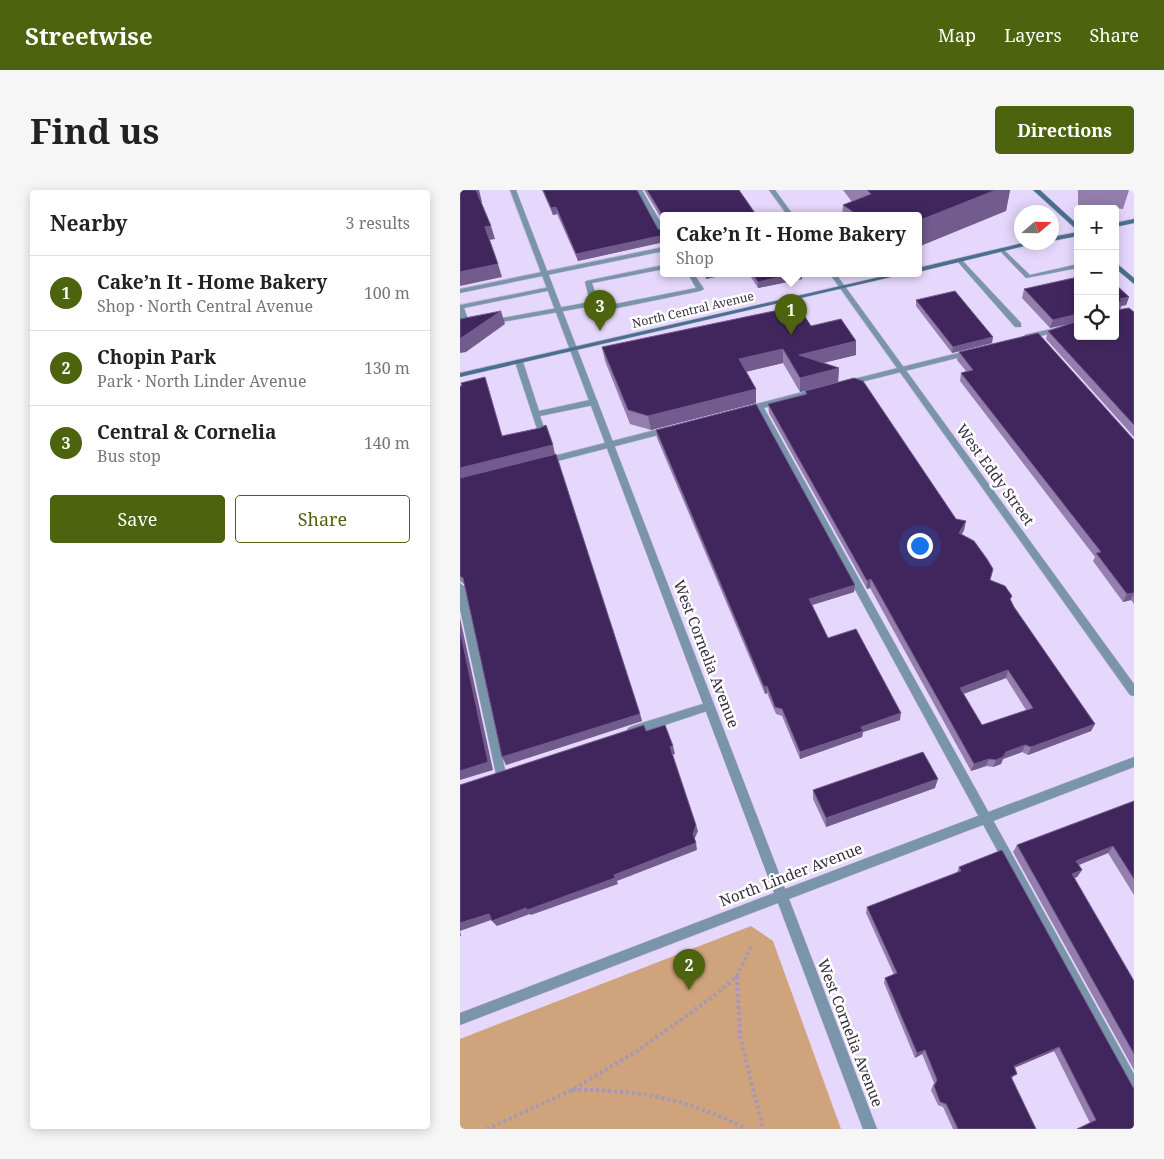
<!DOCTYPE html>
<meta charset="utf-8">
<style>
body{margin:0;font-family:"Noto Serif",serif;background:#f6f6f6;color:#222}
.controls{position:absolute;right:15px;top:15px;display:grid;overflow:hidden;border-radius:5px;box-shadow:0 2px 12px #0003}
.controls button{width:45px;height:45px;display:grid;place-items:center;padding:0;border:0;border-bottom:1px solid #e0e0e0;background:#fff;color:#222;font:25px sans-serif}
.compass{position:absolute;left:554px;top:15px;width:45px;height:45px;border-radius:50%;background:#fff;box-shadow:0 2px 12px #0003;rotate:70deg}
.you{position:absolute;left:459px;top:355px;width:18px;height:18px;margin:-12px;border:4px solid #fff;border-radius:50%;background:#1a73e8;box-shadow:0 0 0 8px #1a73e833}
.badge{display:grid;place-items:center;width:32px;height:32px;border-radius:50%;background:#4d630e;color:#fff;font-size:16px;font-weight:700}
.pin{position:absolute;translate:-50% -41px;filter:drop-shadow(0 1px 2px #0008)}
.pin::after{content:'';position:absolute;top:26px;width:18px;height:15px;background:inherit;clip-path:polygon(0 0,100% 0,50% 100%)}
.popup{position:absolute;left:200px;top:22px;width:262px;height:65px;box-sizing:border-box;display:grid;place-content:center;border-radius:5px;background:#fff;filter:drop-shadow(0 1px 4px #0005);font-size:16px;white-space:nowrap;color:#767676}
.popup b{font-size:19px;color:#222}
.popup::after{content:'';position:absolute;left:50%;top:100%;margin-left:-10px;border:10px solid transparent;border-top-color:#fff}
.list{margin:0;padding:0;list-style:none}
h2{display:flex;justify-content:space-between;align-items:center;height:65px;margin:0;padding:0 20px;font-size:21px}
h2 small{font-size:16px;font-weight:400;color:#767676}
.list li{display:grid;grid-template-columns:32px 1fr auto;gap:15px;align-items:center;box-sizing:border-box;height:75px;padding:0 20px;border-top:1px solid #e0e0e0}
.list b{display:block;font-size:19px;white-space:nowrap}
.list p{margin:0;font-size:16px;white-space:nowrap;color:#767676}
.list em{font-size:16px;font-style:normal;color:#767676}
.actions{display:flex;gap:10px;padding:15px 20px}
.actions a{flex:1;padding:11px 0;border:1px solid #4d630e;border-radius:5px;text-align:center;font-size:18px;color:#4d630e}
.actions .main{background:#4d630e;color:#fff}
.icon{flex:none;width:28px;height:28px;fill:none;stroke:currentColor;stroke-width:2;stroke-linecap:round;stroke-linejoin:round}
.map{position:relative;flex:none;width:674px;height:939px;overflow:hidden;border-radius:5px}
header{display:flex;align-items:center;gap:30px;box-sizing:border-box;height:70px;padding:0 25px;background:#4d630e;color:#fff}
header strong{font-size:24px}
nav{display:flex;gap:28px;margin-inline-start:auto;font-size:18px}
.intro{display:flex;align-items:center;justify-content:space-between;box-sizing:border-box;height:120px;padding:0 30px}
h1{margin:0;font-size:35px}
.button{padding:12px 22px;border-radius:5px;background:#4d630e;color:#fff;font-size:18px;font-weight:700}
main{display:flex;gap:30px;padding:0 30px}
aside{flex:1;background:#fff;border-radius:5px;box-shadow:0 2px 12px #0003}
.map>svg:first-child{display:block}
.green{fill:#cfa37b}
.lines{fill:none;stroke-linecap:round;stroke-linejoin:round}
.lane-casing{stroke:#c3b6d7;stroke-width:1}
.street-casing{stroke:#c3b6d7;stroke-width:1}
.secondary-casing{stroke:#c3b6d7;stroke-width:1}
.path{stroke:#a398b5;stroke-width:4;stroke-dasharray:3 3;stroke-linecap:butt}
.lane{fill:#7a95aa;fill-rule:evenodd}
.street{fill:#7a95aa;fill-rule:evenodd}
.secondary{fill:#49708f;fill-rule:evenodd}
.wall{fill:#947ead;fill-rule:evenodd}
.shaded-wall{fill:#725b8d}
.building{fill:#41265e;stroke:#725b8d;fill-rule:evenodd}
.labels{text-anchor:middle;stroke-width:5;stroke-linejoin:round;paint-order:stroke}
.far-street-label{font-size:12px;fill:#373042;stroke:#fff}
.street-label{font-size:15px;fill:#373042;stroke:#fff}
</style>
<header>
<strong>Streetwise</strong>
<nav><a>Map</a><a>Layers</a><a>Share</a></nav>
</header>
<div class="intro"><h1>Find us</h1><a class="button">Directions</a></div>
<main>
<aside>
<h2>Nearby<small>3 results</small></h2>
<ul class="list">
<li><span class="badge">1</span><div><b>Cake’n It - Home Bakery</b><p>Shop · North Central Avenue</p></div><em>100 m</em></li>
<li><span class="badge">2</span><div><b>Chopin Park</b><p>Park · North Linder Avenue</p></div><em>130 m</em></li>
<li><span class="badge">3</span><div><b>Central &amp; Cornelia</b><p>Bus stop</p></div><em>140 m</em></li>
</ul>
<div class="actions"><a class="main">Save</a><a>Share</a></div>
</aside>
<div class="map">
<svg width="674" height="939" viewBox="0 0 674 939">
<rect width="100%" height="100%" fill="#e6d7fc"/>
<polygon class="green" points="291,736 313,751 381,939 0,939 0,849"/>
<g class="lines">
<defs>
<g id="lane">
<polygon points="176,0 182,0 204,38 204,47 201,45"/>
<polygon points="204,57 204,61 0,103 0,99"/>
<polygon points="542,58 570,85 618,74 618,78 566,88 540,61 540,59"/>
<polygon points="497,69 501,69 561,133 561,137 555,137 497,71"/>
<polygon points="204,75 204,79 132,93 140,117 236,98 228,84 234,84 244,99 240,101 138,122 135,122 132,116 31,134 27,132 31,130 130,112 125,92 126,91"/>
<polygon points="90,97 94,99 92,100 4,118 10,135 14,137 10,139 3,137 0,127 0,115"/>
<polygon points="618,133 618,137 568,149 564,147 565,145"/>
<polygon points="510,160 513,160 513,164 389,195 385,193 386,191"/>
<polygon points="56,170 62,170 63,172 79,221 134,209 138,212 134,215 80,226 86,243 82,246 79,245 55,172"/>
<polygon points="358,198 361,199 361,203 304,218 674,884 674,904 669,902 297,220 294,221 290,218 296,214"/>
<polygon points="207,237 210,238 210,242 86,274 82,271 86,268"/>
<polygon points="0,393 5,397 46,584 45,587 41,589 37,587 36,584 0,419"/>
<polygon points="249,512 253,513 254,516 253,519 172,546 168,544 167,541 168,538 172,536"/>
</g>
<g id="street">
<polygon points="50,0 56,0 325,699 674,567 674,577 329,709 417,939 403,939 318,713 0,835 0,823 314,703"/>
<polygon points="309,0 315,0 334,26 328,26"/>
<polygon points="370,84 376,84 674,494 674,506 670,505"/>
</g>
<g id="secondary">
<polygon points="573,0 580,0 618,35 618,41"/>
<polygon points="674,29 674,33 655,37 655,33"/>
<polygon points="618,42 618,46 592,51 592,47"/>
<polygon points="567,52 581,52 458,82 458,78"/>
<polygon points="655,72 674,88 674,94 655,78"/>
<polygon points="433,84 444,84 0,187 0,183"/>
</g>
</defs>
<use href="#lane" class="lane-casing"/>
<use href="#street" class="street-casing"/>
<use href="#secondary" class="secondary-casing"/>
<g class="path">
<polyline points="277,786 280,846 303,939"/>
<path d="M112,900C175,899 230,909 286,939"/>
<polyline points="27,939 112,900 177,861 254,806 277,786 292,755"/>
</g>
<use href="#lane" class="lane"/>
<use href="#street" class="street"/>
<use href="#secondary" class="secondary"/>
</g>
<g class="wall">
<polygon points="82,0 177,0 198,39 204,41 204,52 118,71 97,24 93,25"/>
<polygon points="184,0 279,0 204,26 204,33"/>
<polygon points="383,0 550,0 546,21 458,26 382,26 383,15 392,12"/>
<polygon points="618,0 669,0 663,19 618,15"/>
<polygon points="289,84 342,84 342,89 298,98"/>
<polygon points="618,87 618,146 655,94 669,107 666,115 661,116 660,119 674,122 674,247 586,149 588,141 613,133 590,138 562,108 564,99"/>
<polygon points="456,110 532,153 492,163 456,116"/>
<polygon points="351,136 396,151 396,165 362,173 379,178 378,192 340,202 323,173 286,182 296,199 296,213 191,240 170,234 145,171 142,157"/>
<polygon points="499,162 674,250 674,414 671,410 663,412 633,371 635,367 500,191 501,183 506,181 497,170"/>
<polygon points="0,196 28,197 42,246 95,264 182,531 46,575 4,394 0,391"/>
<path d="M345,201L496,329L506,331L504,340L502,344L530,390L552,406L550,410L554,417L635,534L631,541L568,565L562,562L543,569L541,574L533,577L526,576L511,581L410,398L407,399L309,223L308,214L345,205ZM546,488L566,520L522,535L503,504Z"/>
<polygon points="196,240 395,395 394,402 352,415 368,448 440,530 403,542 402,547 340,569 322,526 316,524 307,503 305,504 197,248"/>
<polygon points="475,598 366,637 353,609 353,600"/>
<polygon points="674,611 674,705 648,663 619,675 622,680 617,687 614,688 674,791 674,880 553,662 557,655"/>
<polygon points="499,677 674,939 630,933 594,861 554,878 553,888 552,888 576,939 493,939 483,917 478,915 471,900 474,893 462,864 455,868 424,793 425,788 434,785 406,723 407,717 497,683"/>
</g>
<g class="shaded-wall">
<polygon points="16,0 19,0 22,12 20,12"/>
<polygon points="536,0 550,0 546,21 458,57 458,31"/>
<polygon points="96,17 97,24 93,25 91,18"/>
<polygon points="31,36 35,49 29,50 25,37"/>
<polygon points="204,45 204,52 118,71 116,64"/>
<polygon points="38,74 42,87 0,96 0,82"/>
<polygon points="245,84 270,84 246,89"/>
<polygon points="334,84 342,84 342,89 298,98 298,92"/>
<polygon points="669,107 666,115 661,116 660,120 655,121 656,113 660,109"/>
<polygon points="41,121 45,134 6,162 0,163 0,148"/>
<polygon points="618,124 618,132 590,138 593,130"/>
<polygon points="533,147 532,153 492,163 493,157"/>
<polygon points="396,151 396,165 339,179 339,165"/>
<polygon points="323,159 323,173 280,183 279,169"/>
<polygon points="379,178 378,192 340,202 340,188"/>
<polygon points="296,199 296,213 191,240 188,226"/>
<polygon points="93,255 95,264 0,288 0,278"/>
<polygon points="506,331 504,340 498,351 499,343"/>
<polygon points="411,389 410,398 407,399 407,391"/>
<polygon points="395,395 394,402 349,416 349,409"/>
<polygon points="674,403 671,410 663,412 667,404"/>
<polygon points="0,428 33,580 0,590"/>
<polygon points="548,480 546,488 498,506 500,498"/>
<polygon points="307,496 307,503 305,504 304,497"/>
<polygon points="441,523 440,530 403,542 402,547 340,569 340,562 401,537"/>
<polygon points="180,524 182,531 46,575 42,567"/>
<polygon points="635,534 631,541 568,565 571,557"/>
<polygon points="565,555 562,562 543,569 541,574 533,577 536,570 546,562"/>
<polygon points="213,556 215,564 212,565 210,557"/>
<polygon points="529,569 526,576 511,581 514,574"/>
<polygon points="478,589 475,598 366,637 366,628"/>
<polygon points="236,635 238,641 234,650 233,644"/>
<polygon points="236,653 237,660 157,691 158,694 71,725 70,724 37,736 32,731"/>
<polygon points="653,656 648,663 611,678 616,671"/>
<polygon points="622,680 617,687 607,691 612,684"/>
<polygon points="29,724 34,729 0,741 1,746 0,746 0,733"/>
<polygon points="599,857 594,861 549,880 554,876"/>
<polygon points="465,860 462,864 455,868 457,863"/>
</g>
<g class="building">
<polygon points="0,0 16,0 31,36 25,37 38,74 0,82"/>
<polygon points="83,0 177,0 198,39 204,41 204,45 116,64 96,17 91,18"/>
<polygon points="187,0 279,0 297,26 204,26 204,28"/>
<polygon points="407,0 536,0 458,31 458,26 392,26 396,24 383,15 411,4"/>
<polygon points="293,84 334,84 298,92"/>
<polygon points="618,87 618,124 593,130 564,99"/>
<polygon points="655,94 669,107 660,109 663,111 656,113 657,120 669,118 674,122 674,235 588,141 618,131 618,146 655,146"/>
<polygon points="495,101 533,147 493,157 456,110"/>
<polygon points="338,116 351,136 381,129 396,151 339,165 379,178 340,188 323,159 279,169 296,199 188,226 168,220 142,157"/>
<polygon points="41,121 1,148 0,148 0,129"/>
<polygon points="578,143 674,250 674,403 667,404 636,363 641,362 501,183 513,180 499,162"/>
<polygon points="25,187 42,246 80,238 86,235 93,255 0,278 0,196 2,196 1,193"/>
<path d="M394,188L403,191L496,329L506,331L499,343L514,351L527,369L533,379L530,390L545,396L552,406L550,409L554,417L635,534L571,557L565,555L546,562L543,567L536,570L529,569L514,574L411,389L407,391L308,214L347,204L345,201ZM548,480L573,518L522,535L500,498Z"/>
<polygon points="296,214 395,395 349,409 368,448 396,439 441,523 401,537 403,541 340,562 322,519 315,517 307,496 304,497 196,240"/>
<polygon points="96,264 180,524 42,567 3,388 0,386 0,288"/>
<polygon points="0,440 28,572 0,581"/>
<polygon points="184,535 186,541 205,535 213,556 210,557 236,635 233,644 236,653 154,685 155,688 67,720 66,718 32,731 29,724 0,733 0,595"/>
<polygon points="463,562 478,589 366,628 353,600"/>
<polygon points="674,611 674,689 653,656 616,671 622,680 612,684 674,791 674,864 557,655"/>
<polygon points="542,660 674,899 674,939 617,939 636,930 599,857 554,876 557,884 551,887 576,939 498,939 486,914 480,912 474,896 477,890 465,860 457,863 425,788 437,783 407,717 501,681 499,677"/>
</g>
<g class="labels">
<g class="far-street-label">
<text transform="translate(233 120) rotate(-13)" y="4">North Central Avenue</text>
</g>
<g class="street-label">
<text transform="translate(535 285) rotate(54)" y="5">West Eddy Street</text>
<text transform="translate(246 464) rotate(69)" y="5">West Cornelia Avenue</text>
<text transform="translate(331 685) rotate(-21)" y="5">North Linder Avenue</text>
<text transform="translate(390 843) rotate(69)" y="5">West Cornelia Avenue</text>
</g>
</g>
</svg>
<div class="controls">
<button>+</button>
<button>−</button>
<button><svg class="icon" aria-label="locate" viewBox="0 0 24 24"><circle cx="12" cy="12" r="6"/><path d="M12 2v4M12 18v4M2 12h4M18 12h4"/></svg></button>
</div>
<svg class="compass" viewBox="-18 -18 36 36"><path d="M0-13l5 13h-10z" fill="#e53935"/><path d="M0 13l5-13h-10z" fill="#767676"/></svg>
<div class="you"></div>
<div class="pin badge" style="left:331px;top:145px">1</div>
<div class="popup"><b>Cake’n It - Home Bakery</b>Shop</div>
<div class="pin badge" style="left:229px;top:800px">2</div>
<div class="pin badge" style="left:140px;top:141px">3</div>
</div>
</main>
